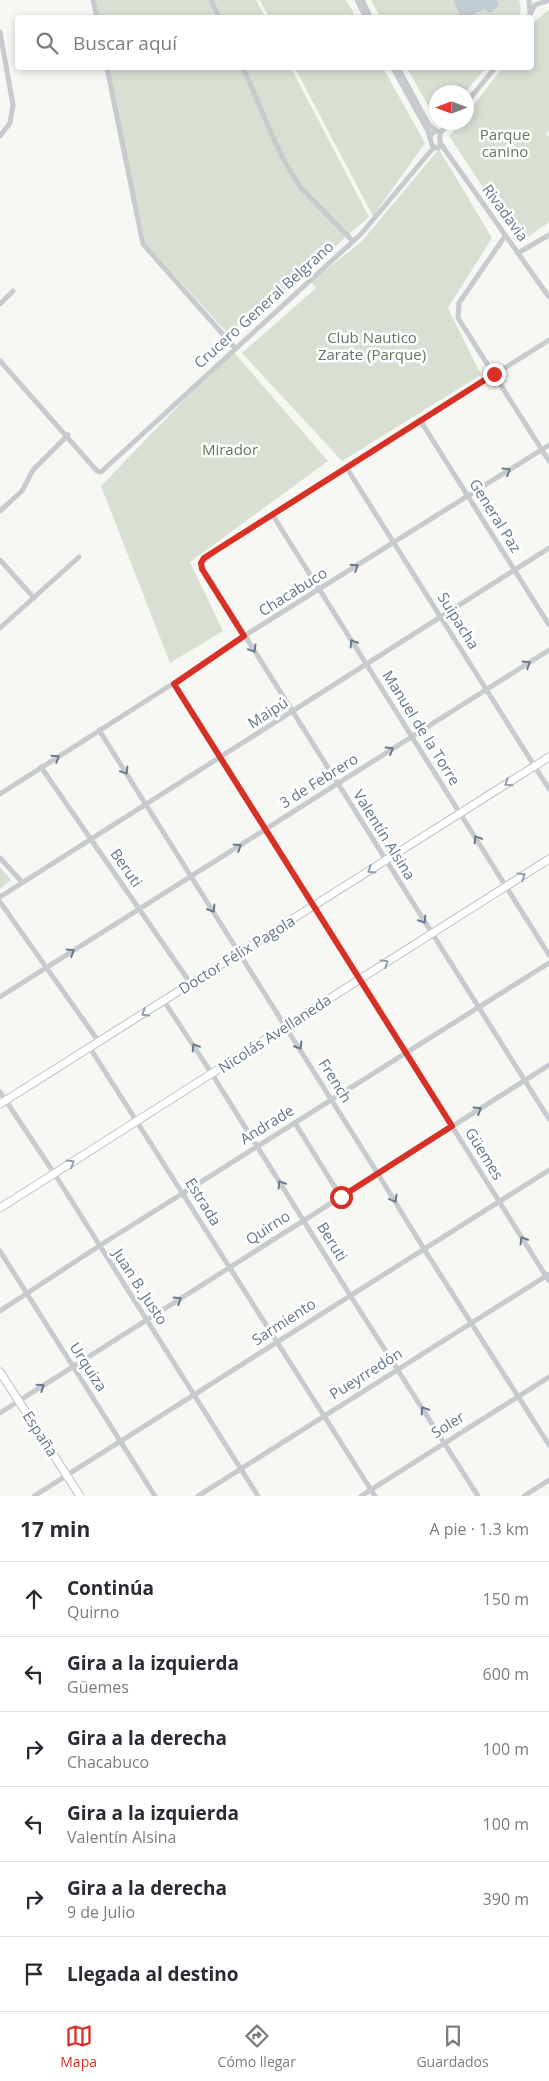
<!DOCTYPE html>
<html lang="es">
<meta charset="utf-8">
<style>
body{margin:0;font-family:"Open Sans",sans-serif;background:#f2f2f3;color:#2b2b33}
.compass{position:absolute;left:429px;top:85px;width:45px;height:45px;border-radius:50%;background:#fff;box-shadow:0 2px 8px #0003;rotate:270deg}
.stop{position:absolute;width:15px;height:15px;margin:-11px;border:4px solid #d93025;border-radius:50%;background:#fff}
.stop.end{background:#d93025;border-color:#fff;box-shadow:0 1px 5px #0008}
.list{margin:0;padding:0;list-style:none}
h2{display:flex;justify-content:space-between;align-items:center;height:65px;margin:0;padding:0 20px;font-size:21px}
h2 small{font-size:16px;font-weight:400;color:#7c7c81}
.list li{display:grid;grid-template-columns:32px 1fr auto;gap:15px;align-items:center;box-sizing:border-box;height:75px;padding:0 20px;border-top:1px solid #e1e1e2}
.list b{display:block;font-size:19px;white-space:nowrap}
.list p{margin:0;font-size:16px;white-space:nowrap;color:#7c7c81}
.list em{font-size:16px;font-style:normal;color:#7c7c81}
.icon{flex:none;width:28px;height:28px;fill:none;stroke:currentColor;stroke-width:2;stroke-linecap:round;stroke-linejoin:round}
.map{position:relative;flex:none;width:549px;height:1496px;overflow:hidden}
.search{position:absolute;background:#fff;box-shadow:0 2px 8px #0003;left:15px;right:15px;top:15px;height:55px;display:flex;align-items:center;gap:12px;box-sizing:border-box;padding:0 18px;border-radius:5px;color:#7c7c81;font-size:19px}
.sheet{height:515px;background:#fff}
nav{display:flex;justify-content:space-around;align-items:center;box-sizing:border-box;height:70px;border-top:1px solid #e1e1e2;background:#fff;font-size:14px;color:#7c7c81}
nav a{display:grid;justify-items:center;gap:2px}
nav .on{color:#d93025}
.map>svg:first-child{display:block}
.green{fill:#d8e0d4}
.water{fill:#c0cdd2}
.lines{fill:none;stroke-linecap:round;stroke-linejoin:round}
.secondary-casing{stroke:#bbc0c5;stroke-width:9}
.street{stroke:#c7cbce;stroke-width:5}
.secondary{stroke:#fff;stroke-width:7}
.oneway{stroke:#687b8c}
.oneway2{stroke:#92a0ac}
.route{stroke:#d93025;stroke-width:6}
.labels{text-anchor:middle;stroke-width:5;stroke-linejoin:round;paint-order:stroke}
.park-label{font-size:15px;fill:#64795f;stroke:#fff}
.street-label{font-size:15px;fill:#637788;stroke:#fff}
</style>
<div class="map">
<svg width="549" height="1496" viewBox="0 0 549 1496">
<rect width="100%" height="100%" fill="#f7f7f4"/>
<g class="green">
<polygon points="91,0 256,0 265,17 95,17"/>
<polygon points="260,0 346,0 356,17 269,17"/>
<polygon points="371,0 519,0 521,8 519,17 380,17"/>
<polygon points="547,11 549,11 549,131 546,133 549,137 549,222 520,243 449,136 460,123 466,122 467,114 502,68 532,68 532,24"/>
<polygon points="106,68 291,68 369,217 231,337 146,244"/>
<polygon points="295,68 383,68 425,143 373,216"/>
<polygon points="407,68 486,68 465,92 436,92 436,118 435,118"/>
<polygon points="439,149 492,238 448,308 481,375 342,461 242,353 316,288 311,282 362,241"/>
<polygon points="232,350 328,461 190,562 223,631 170,663 101,486"/>
<polygon points="0,867 11,880 0,889"/>
</g>
<polygon class="water" points="453,0 497,0 499,6 490,13 485,9 469,17 461,17"/>
<g class="lines">
<defs>
<g id="secondary">
<polyline points="0,1104 549,757"/>
<polyline points="0,1208 549,859"/>
<polyline points="0,1372 80,1496"/>
</g>
</defs>
<use href="#secondary" class="secondary-casing"/>
<g class="street">
<polyline points="93,0 97,18"/>
<polyline points="211,0 219,18"/>
<polyline points="357,0 366,18"/>
<polyline points="362,0 371,18"/>
<polyline points="529,0 530,13"/>
<polyline points="528,18 535,5 549,0"/>
<polyline points="0,32 13,105 10,123 0,136"/>
<polyline points="107,68 143,244 235,348"/>
<path d="M243,68C262,108 275,151 301,188L353,241"/>
<polyline points="393,68 428,131 432,145 436,148 440,147 440,132 434,131 430,137"/>
<polyline points="398,68 429,125 436,130"/>
<polyline points="466,103 495,68"/>
<polyline points="440,133 450,122"/>
<polyline points="441,144 549,297"/>
<polyline points="505,236 459,303 458,318 549,461"/>
<polyline points="518,253 549,235"/>
<polyline points="0,304 13,291"/>
<polyline points="549,340 219,548 201,563 203,569 549,1119"/>
<polyline points="0,361 97,471 101,472 361,234 434,147"/>
<polyline points="420,420 549,625"/>
<polyline points="346,467 549,789"/>
<polyline points="0,511 22,491 33,470 68,435"/>
<polyline points="272,514 549,955"/>
<polyline points="0,560 34,598"/>
<polyline points="0,628 79,557"/>
<polyline points="174,683 549,1281"/>
<polyline points="99,730 378,1174 424,1249 549,1445"/>
<polyline points="41,767 191,984"/>
<polyline points="0,794 174,683 244,636 549,445"/>
<polyline points="0,858 22,882"/>
<polyline points="0,897 549,548"/>
<polyline points="0,902 99,1042"/>
<polyline points="0,997 549,650"/>
<polyline points="164,1001 212,1074 350,1295 478,1496"/>
<polyline points="90,1048 375,1496"/>
<polyline points="0,1092 54,1173 258,1496"/>
<polyline points="295,1123 341,1197"/>
<polyline points="0,1251 155,1496"/>
<polyline points="0,1311 99,1246 549,963"/>
<polyline points="0,1413 549,1065"/>
<polyline points="34,1496 549,1170"/>
<polyline points="198,1496 549,1274"/>
<polyline points="361,1496 549,1377"/>
<polyline points="524,1496 549,1480"/>
</g>
<use href="#secondary" class="secondary"/>
</g>
<defs><path id="oneway-chevron" d="M-2-3.5L2.5 0L-2 3.5" fill="none" stroke-width="1.6" stroke-linecap="round" stroke-linejoin="round" transform="scale(1.25)"/></defs>
<g class="oneway">
<use href="#oneway-chevron" transform="translate(507 471) rotate(-32)"/>
<use href="#oneway-chevron" transform="translate(355 567) rotate(-33)"/>
<use href="#oneway-chevron" transform="translate(353 643) rotate(-122)"/>
<use href="#oneway-chevron" transform="translate(253 649) rotate(58)"/>
<use href="#oneway-chevron" transform="translate(527 664) rotate(-32)"/>
<use href="#oneway-chevron" transform="translate(390 750) rotate(-32)"/>
<use href="#oneway-chevron" transform="translate(56 758) rotate(-33)"/>
<use href="#oneway-chevron" transform="translate(125 771) rotate(58)"/>
<use href="#oneway-chevron" transform="translate(477 839) rotate(-122)"/>
<use href="#oneway-chevron" transform="translate(238 847) rotate(-32)"/>
<use href="#oneway-chevron" transform="translate(212 909) rotate(58)"/>
<use href="#oneway-chevron" transform="translate(423 920) rotate(58)"/>
<use href="#oneway-chevron" transform="translate(71 952) rotate(-32)"/>
<use href="#oneway-chevron" transform="translate(299 1046) rotate(58)"/>
<use href="#oneway-chevron" transform="translate(195 1047) rotate(-123)"/>
<use href="#oneway-chevron" transform="translate(478 1110) rotate(-32)"/>
<use href="#oneway-chevron" transform="translate(281 1184) rotate(-122)"/>
<use href="#oneway-chevron" transform="translate(394 1199) rotate(59)"/>
<use href="#oneway-chevron" transform="translate(523 1240) rotate(-122)"/>
<use href="#oneway-chevron" transform="translate(178 1300) rotate(-32)"/>
<use href="#oneway-chevron" transform="translate(41 1387) rotate(-33)"/>
<use href="#oneway-chevron" transform="translate(424 1410) rotate(-122)"/>
</g>
<g class="oneway2">
<use href="#oneway-chevron" transform="translate(508 783) rotate(147)"/>
<use href="#oneway-chevron" transform="translate(371 870) rotate(148)"/>
<use href="#oneway-chevron" transform="translate(522 876) rotate(-32)"/>
<use href="#oneway-chevron" transform="translate(385 963) rotate(-32)"/>
<use href="#oneway-chevron" transform="translate(145 1013) rotate(148)"/>
<use href="#oneway-chevron" transform="translate(71 1163) rotate(-32)"/>
</g>
<g class="lines">
<polyline class="route" points="341,1197 452,1126 174,684 244,636 202,569 201,563 204,558 494,374"/>
</g>
<g class="labels">
<g class="park-label">
<text x="505" y="140">Parque<tspan x="505" dy="17">canino</tspan></text>
<text x="372" y="343">Club Nautico<tspan x="372" dy="17">Zarate (Parque)</tspan></text>
<text x="230" y="455">Mirador</text>
</g>
<g class="street-label">
<text transform="translate(505 213) rotate(54)" y="5">Rivadavia</text>
<text transform="translate(264 305) rotate(-42)" y="5">Crucero General Belgrano</text>
<text transform="translate(495 516) rotate(58)" y="5">General Paz</text>
<text transform="translate(293 592) rotate(-32)" y="5">Chacabuco</text>
<text transform="translate(458 621) rotate(58)" y="5">Suipacha</text>
<text transform="translate(268 713) rotate(-33)" y="5">Maipú</text>
<text transform="translate(421 728) rotate(58)" y="5">Manuel de la Torre</text>
<text transform="translate(319 781) rotate(-32)" y="5">3 de Febrero</text>
<text transform="translate(384 835) rotate(58)" y="5">Valentín Alsina</text>
<text transform="translate(126 868) rotate(55)" y="5">Beruti</text>
<text transform="translate(237 955) rotate(-32)" y="5">Doctor Félix Pagola</text>
<text transform="translate(275 1034) rotate(-33)" y="5">Nicolás Avellaneda</text>
<text transform="translate(335 1081) rotate(58)" y="5">French</text>
<text transform="translate(267 1125) rotate(-32)" y="5">Andrade</text>
<text transform="translate(484 1154) rotate(58)" y="5">Güemes</text>
<text transform="translate(203 1202) rotate(58)" y="5">Estrada</text>
<text transform="translate(268 1228) rotate(-33)" y="5">Quirno</text>
<text transform="translate(332 1242) rotate(58)" y="5">Beruti</text>
<text transform="translate(140 1287) rotate(57)" y="5">Juan B. Justo</text>
<text transform="translate(284 1322) rotate(-33)" y="5">Sarmiento</text>
<text transform="translate(88 1367) rotate(57)" y="5">Urquiza</text>
<text transform="translate(366 1374) rotate(-32)" y="5">Pueyrredón</text>
<text transform="translate(448 1425) rotate(-32)" y="5">Soler</text>
<text transform="translate(40 1434) rotate(57)" y="5">España</text>
</g>
</g>
</svg>
<svg class="compass" viewBox="-18 -18 36 36"><path d="M0-13l5 13h-10z" fill="#e53935"/><path d="M0 13l5-13h-10z" fill="#7c7c81"/></svg>
<div class="stop" style="left:341px;top:1197px"></div>
<div class="stop end" style="left:494px;top:374px"></div>
<div class="search"><svg class="icon" aria-label="search" viewBox="0 0 24 24"><circle cx="10" cy="10" r="6"/><path d="M15 15l6 6"/></svg>Buscar aquí</div>
</div>
<section class="sheet">
<h2>17 min<small>A pie · 1.3 km</small></h2>
<ul class="list">
<li><svg class="icon" aria-label="ahead" viewBox="0 0 24 24"><path d="M12 20V5M6 11l6-6 6 6"/></svg><div><b>Continúa</b><p>Quirno</p></div><em>150 m</em></li>
<li><svg class="icon" aria-label="left" viewBox="0 0 24 24"><path d="M17 20v-9H6M10 6l-5 5 5 5"/></svg><div><b>Gira a la izquierda</b><p>Güemes</p></div><em>600 m</em></li>
<li><svg class="icon" aria-label="right" viewBox="0 0 24 24"><path d="M7 20v-9h11M14 6l5 5-5 5"/></svg><div><b>Gira a la derecha</b><p>Chacabuco</p></div><em>100 m</em></li>
<li><svg class="icon" aria-label="left" viewBox="0 0 24 24"><path d="M17 20v-9H6M10 6l-5 5 5 5"/></svg><div><b>Gira a la izquierda</b><p>Valentín Alsina</p></div><em>100 m</em></li>
<li><svg class="icon" aria-label="right" viewBox="0 0 24 24"><path d="M7 20v-9h11M14 6l5 5-5 5"/></svg><div><b>Gira a la derecha</b><p>9 de Julio</p></div><em>390 m</em></li>
<li><svg class="icon" aria-label="arrive" viewBox="0 0 24 24"><path d="M6 21V4h12l-3 4 3 4H6"/></svg><div><b>Llegada al destino</b></div></li>
</ul>
</section>
<nav>
<a class="on"><svg class="icon" aria-label="map" viewBox="0 0 24 24"><path d="M3 6l6-2 6 2 6-2v14l-6 2-6-2-6 2zM9 4v14M15 6v14"/></svg>Mapa</a>
<a><svg class="icon" aria-label="directions" viewBox="0 0 24 24"><path d="M12 3l9 9-9 9-9-9zM9 14v-3h6M13 9l2 2-2 2"/></svg>Cómo llegar</a>
<a><svg class="icon" aria-label="saved" viewBox="0 0 24 24"><path d="M7 4h10v16l-5-4-5 4z"/></svg>Guardados</a>
</nav>
